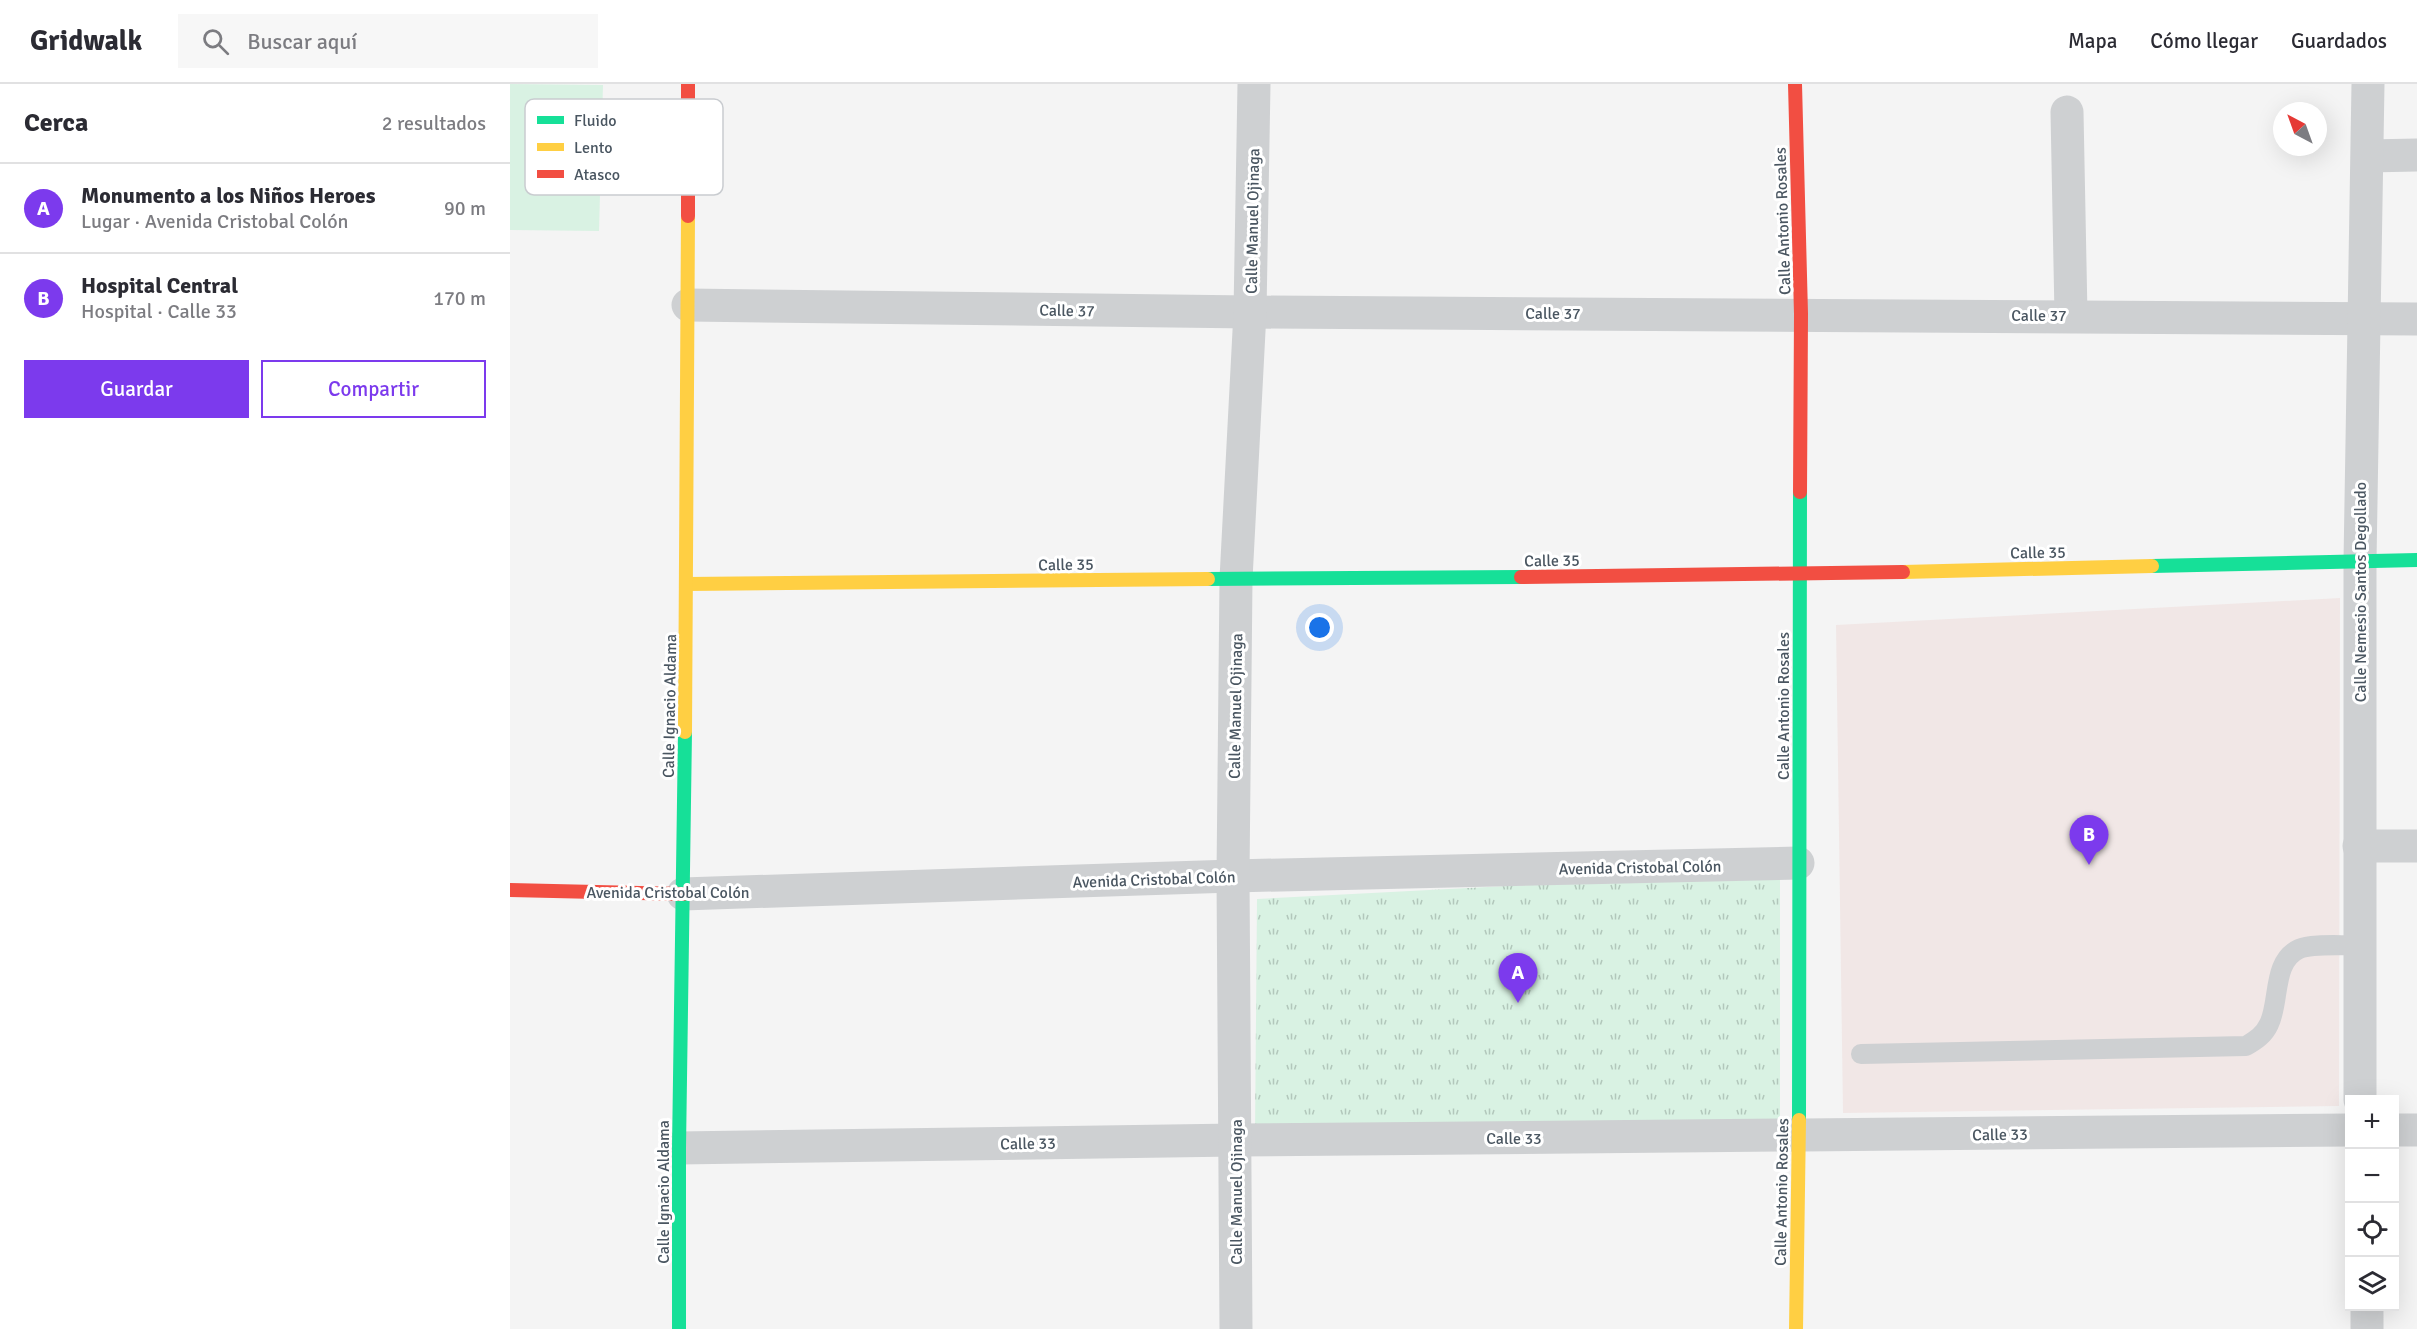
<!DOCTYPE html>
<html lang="es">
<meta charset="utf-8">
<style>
body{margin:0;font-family:Signika,sans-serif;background:#f7f7f7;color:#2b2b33}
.controls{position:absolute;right:18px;bottom:18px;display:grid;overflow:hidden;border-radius:0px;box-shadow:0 6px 24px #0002}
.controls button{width:54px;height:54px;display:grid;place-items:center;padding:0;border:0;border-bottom:2px solid #e1e1e2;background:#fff;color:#2b2b33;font:30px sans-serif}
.compass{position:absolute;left:1763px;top:18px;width:54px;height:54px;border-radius:50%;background:#fff;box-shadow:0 6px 24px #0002;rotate:319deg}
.you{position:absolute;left:810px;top:544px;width:21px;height:21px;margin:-15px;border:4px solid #fff;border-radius:50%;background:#1a73e8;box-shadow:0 0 0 9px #1a73e833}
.badge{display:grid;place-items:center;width:39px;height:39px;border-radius:50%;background:#7c3aed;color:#fff;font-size:20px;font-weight:700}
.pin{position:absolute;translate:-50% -50px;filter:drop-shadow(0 2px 3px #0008)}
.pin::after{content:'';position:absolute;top:32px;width:21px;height:18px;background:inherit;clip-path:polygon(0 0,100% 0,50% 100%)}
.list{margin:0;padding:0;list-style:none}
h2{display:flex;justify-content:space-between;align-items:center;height:78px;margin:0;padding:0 24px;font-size:26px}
h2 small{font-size:20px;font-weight:400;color:#7c7c81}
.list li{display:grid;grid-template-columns:39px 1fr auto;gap:18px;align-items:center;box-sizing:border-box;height:90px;padding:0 24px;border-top:2px solid #e1e1e2}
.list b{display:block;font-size:22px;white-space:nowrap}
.list p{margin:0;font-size:20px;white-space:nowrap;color:#7c7c81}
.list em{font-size:20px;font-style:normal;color:#7c7c81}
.actions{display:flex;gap:12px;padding:18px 24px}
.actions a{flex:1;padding:14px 0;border:2px solid #7c3aed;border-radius:0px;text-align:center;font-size:21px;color:#7c3aed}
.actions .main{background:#7c3aed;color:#fff}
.icon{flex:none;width:33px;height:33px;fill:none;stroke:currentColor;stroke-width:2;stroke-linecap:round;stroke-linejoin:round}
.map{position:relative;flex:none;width:1907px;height:1245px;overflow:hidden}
header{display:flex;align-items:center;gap:36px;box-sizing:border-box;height:84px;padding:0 30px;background:#fff;border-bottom:2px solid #e1e1e2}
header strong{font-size:28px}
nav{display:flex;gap:33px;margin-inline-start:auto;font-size:21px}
.search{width:420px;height:54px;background:#f7f7f7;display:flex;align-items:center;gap:15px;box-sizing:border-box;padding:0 21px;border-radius:0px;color:#7c7c81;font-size:22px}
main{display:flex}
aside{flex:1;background:#fff}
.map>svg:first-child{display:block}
.medical{fill:#f1e7e6}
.green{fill:#d9f2e3}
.park{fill:url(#park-tufts)}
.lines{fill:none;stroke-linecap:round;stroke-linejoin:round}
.lane{stroke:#ced0d2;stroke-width:20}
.street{stroke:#ced0d2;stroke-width:33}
.fast{stroke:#16e098;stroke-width:14}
.slow{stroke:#ffcf43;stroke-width:14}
.jam{stroke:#f24e42;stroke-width:14}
.labels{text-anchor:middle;stroke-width:6;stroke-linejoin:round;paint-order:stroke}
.street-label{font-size:16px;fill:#4a5661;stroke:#fff}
.key{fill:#fff;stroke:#c9ccd0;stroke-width:1.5}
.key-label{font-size:16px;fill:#4a5661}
</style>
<header>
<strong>Gridwalk</strong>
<div class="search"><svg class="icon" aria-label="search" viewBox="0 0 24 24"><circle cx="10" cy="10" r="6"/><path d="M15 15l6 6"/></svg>Buscar aquí</div>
<nav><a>Mapa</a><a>Cómo llegar</a><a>Guardados</a></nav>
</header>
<main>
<aside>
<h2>Cerca<small>2 resultados</small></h2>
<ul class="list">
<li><span class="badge">A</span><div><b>Monumento a los Niños Heroes</b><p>Lugar · Avenida Cristobal Colón</p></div><em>90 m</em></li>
<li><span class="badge">B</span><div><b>Hospital Central</b><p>Hospital · Calle 33</p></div><em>170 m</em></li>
</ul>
<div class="actions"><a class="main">Guardar</a><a>Compartir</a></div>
</aside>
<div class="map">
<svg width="1907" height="1245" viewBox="0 0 1907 1245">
<defs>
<pattern id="park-tufts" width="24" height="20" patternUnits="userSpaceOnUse" patternTransform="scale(1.5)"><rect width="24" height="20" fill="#d9f2e3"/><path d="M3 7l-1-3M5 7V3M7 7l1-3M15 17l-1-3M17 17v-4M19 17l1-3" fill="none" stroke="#b2c7bb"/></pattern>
</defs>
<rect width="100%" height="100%" fill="#f4f4f4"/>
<polygon class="medical" points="1830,514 1829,1022 1333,1029 1326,541"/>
<polygon class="green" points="0,0 93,1 89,147 0,146"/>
<polygon class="park" points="1270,788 1270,1040 745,1054 747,815"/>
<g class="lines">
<path class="lane" d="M1351,970L1736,962C1746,956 1754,951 1759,940C1770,918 1762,877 1789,865C1802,859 1834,862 1849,861"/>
<g class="street">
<polyline points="1557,28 1561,231"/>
<polyline points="1858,72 1907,71"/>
<polyline points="178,221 740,228 1907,235"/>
<polyline points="1849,762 1907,762"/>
<polyline points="173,810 723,792 1288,779"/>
<polyline points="1850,1016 1850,477 1858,0"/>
<polyline points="1884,1046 1907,1046"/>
<polyline points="169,1064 726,1056 1840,1046"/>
<polyline points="1857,1222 1857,1245"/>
<polyline points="726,1245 723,792 726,495 740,228 744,0"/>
</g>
<g class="fast">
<polyline points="1642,482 1907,476"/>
<polyline points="698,495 1011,493"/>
<polyline points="1289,1036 1290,408"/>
<polyline points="169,1245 169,1064 175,648"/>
</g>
<g class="slow">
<polyline points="1393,488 1642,482"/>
<polyline points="177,500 698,495"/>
<polyline points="175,648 178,132"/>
<polyline points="1286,1245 1289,1036"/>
</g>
<g class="jam">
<polyline points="1285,0 1291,230 1290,408"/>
<polyline points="178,132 178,0"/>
<polyline points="1011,493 1393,488"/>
<polyline points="0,806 173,810"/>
</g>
</g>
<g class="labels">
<g class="street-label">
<text transform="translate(742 137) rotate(-89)" y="6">Calle Manuel Ojinaga</text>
<text transform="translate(1272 137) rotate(-92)" y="6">Calle Antonio Rosales</text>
<text transform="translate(557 226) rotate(1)" y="6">Calle 37</text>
<text x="1043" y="235">Calle 37</text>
<text x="1529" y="237">Calle 37</text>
<text transform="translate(1528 468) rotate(-1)" y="6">Calle 35</text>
<text transform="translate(1042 476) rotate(-1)" y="6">Calle 35</text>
<text transform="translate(556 480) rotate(-1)" y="6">Calle 35</text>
<text transform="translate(1850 508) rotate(-90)" y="6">Calle Nemesio Santos Degollado</text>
<text transform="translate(159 622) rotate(-89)" y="6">Calle Ignacio Aldama</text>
<text transform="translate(725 622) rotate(-89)" y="6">Calle Manuel Ojinaga</text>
<text transform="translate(1273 622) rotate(-90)" y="6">Calle Antonio Rosales</text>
<text transform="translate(1130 783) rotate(-1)" y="6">Avenida Cristobal Colón</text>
<text transform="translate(644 795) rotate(-2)" y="6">Avenida Cristobal Colón</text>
<text x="158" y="814">Avenida Cristobal Colón</text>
<text transform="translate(1490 1050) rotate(-1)" y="6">Calle 33</text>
<text x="1004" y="1060">Calle 33</text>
<text transform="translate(518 1059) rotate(-1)" y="6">Calle 33</text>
<text transform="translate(153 1108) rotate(-90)" y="6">Calle Ignacio Aldama</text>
<text transform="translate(726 1108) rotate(-90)" y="6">Calle Manuel Ojinaga</text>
<text transform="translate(1271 1108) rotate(-89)" y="6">Calle Antonio Rosales</text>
</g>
</g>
<rect x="15" y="15" width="198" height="96" rx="9" class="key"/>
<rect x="27" y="32" width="27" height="8" fill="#16e098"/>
<rect x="27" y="59" width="27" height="8" fill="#ffcf43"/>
<rect x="27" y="86" width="27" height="8" fill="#f24e42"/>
<g class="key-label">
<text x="64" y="42">Fluido</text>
<text x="64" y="69">Lento</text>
<text x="64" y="96">Atasco</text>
</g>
</svg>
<div class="controls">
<button>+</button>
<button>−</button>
<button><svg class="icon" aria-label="locate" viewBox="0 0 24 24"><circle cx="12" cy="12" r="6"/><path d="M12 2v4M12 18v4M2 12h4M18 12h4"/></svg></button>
<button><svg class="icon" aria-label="layers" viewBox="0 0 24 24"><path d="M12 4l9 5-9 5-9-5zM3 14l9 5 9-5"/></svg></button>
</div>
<svg class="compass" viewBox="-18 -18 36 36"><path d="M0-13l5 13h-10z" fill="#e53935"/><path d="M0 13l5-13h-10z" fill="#7c7c81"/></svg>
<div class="you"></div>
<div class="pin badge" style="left:1008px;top:919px">A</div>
<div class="pin badge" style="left:1579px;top:781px">B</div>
</div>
</main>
